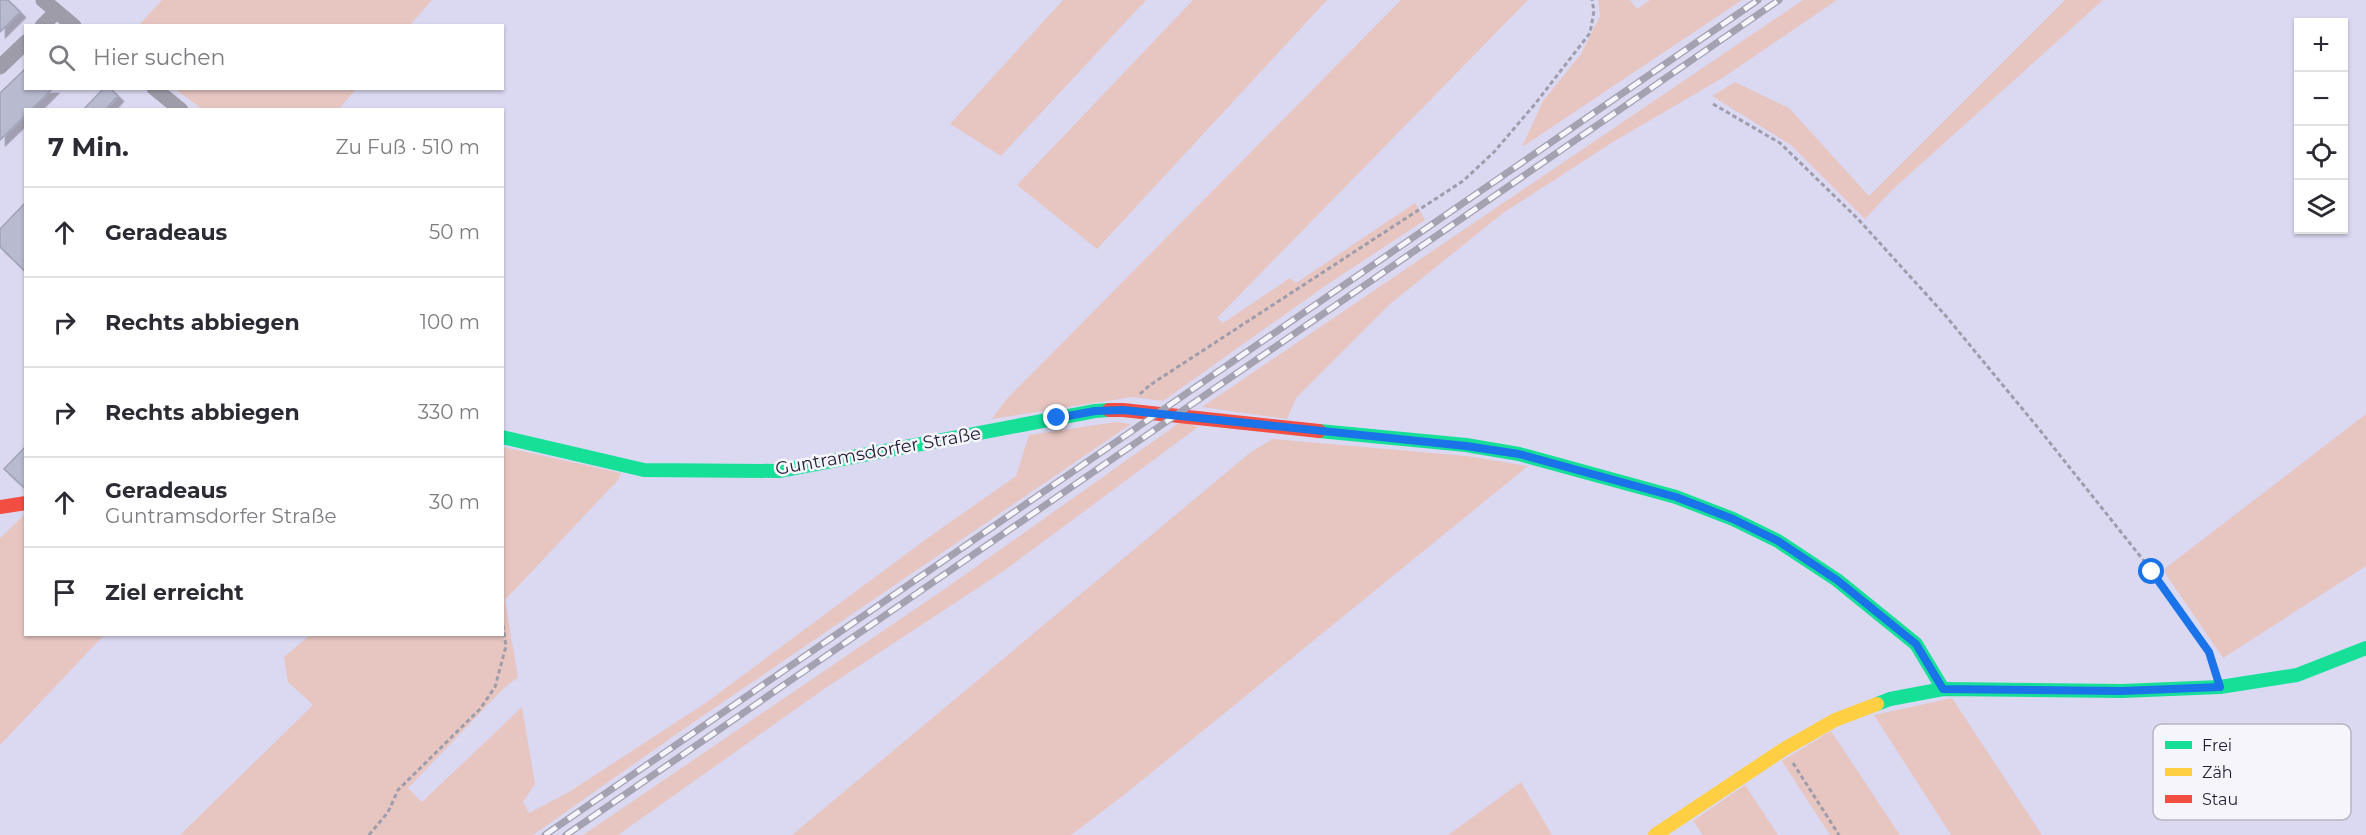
<!DOCTYPE html>
<html lang="de">
<meta charset="utf-8">
<style>
body{margin:0;font-family:Montserrat,sans-serif;background:#f7f7f7;color:#2b2b33}
.controls{position:absolute;right:18px;top:18px;display:grid;overflow:hidden;border-radius:0px;box-shadow:0 2px 4px #0004}
.controls button{width:54px;height:54px;display:grid;place-items:center;padding:0;border:0;border-bottom:2px solid #e1e1e2;background:#fff;color:#2b2b33;font:30px sans-serif}
.stop{position:absolute;width:18px;height:18px;margin:-14px;border:4px solid #1a73e8;border-radius:50%;background:#fff}
.stop.end{background:#1a73e8;border-color:#fff;box-shadow:0 2px 6px #0008}
.list{margin:0;padding:0;list-style:none}
h2{display:flex;justify-content:space-between;align-items:center;height:78px;margin:0;padding:0 24px;font-size:26px}
h2 small{font-size:20px;font-weight:400;color:#7c7c81}
.list li{display:grid;grid-template-columns:39px 1fr auto;gap:18px;align-items:center;box-sizing:border-box;height:90px;padding:0 24px;border-top:2px solid #e1e1e2}
.list b{display:block;font-size:22px;white-space:nowrap}
.list p{margin:0;font-size:20px;white-space:nowrap;color:#7c7c81}
.list em{font-size:20px;font-style:normal;color:#7c7c81}
.icon{flex:none;width:33px;height:33px;fill:none;stroke:currentColor;stroke-width:2;stroke-linecap:round;stroke-linejoin:round}
.map{position:relative;flex:none;width:2366px;height:835px;overflow:hidden}
.search{position:absolute;background:#fff;box-shadow:0 2px 4px #0004;left:24px;top:24px;width:480px;height:66px;display:flex;align-items:center;gap:15px;box-sizing:border-box;padding:0 21px;border-radius:0px;color:#7c7c81;font-size:22px}
.panel{position:absolute;background:#fff;box-shadow:0 2px 4px #0004;left:24px;top:108px;width:480px;height:528px;border-radius:0px}
.map>svg:first-child{display:block}
.green{fill:#e7c6c1}
.building{fill:#b8bad0;stroke:#a0a2b7;stroke-width:1.5;filter:url(#shadow)}
.lines{fill:none;stroke-linecap:round;stroke-linejoin:round}
.path{stroke:#9f9dab;stroke-width:3;stroke-dasharray:4.5 3;stroke-linecap:butt}
.street{stroke:#9d9ca8;stroke-width:15}
.fast{stroke:#16e098;stroke-width:14}
.slow{stroke:#ffcf43;stroke-width:14}
.jam{stroke:#f24e42;stroke-width:14}
.rail-casing{stroke:#a4a1b1;stroke-width:7}
.rail{stroke:#f5f5fb;stroke-width:4.5;stroke-dasharray:14;stroke-linecap:butt}
.route{stroke:#1a73e8;stroke-width:8}
.labels{text-anchor:middle;stroke-width:5;stroke-linejoin:round;paint-order:stroke}
.street-label{font-size:18px;fill:#221f35;stroke:#f5f5fb}
.key{fill:#f5f5fb;stroke:#b6b5c0;stroke-width:1.5}
.key-label{font-size:16px;fill:#221f35}
</style>
<div class="map">
<svg width="2366" height="835" viewBox="0 0 2366 835">
<defs>
<filter id="shadow"><feDropShadow dx="5.5" dy="5.5" stdDeviation="0" flood-color="#0004"/></filter>
</defs>
<rect width="100%" height="100%" fill="#dbd8f2"/>
<g class="green">
<polygon points="162,0 432,0 410,25 139,25"/>
<polygon points="1063,0 1146,0 1001,156 950,124"/>
<polygon points="1193,0 1327,0 1097,249 1017,185"/>
<polygon points="1401,0 1528,0 1217,318 1223,323 1290,278 1296,283 1415,203 1425,220 1325,286 1163,401 1132,397 992,419 1005,401"/>
<polygon points="1598,0 1630,0 1637,9 1650,0 1742,0 1522,147 1543,101 1581,54 1600,16"/>
<polygon points="1803,0 1837,0 1724,77 1613,142 1503,213 1390,304 1296,398 1287,419 1202,407"/>
<polygon points="2065,0 2103,0 1892,190 1865,219 1791,145 1712,96 1735,82 1789,108 1869,196"/>
<polygon points="175,89 174,89 356,89 338,110 202,109"/>
<polygon points="2366,414 2366,566 2223,658 2163,570"/>
<polygon points="1182,421 1198,427 1005,570 824,689 618,835 583,835 946,588"/>
<polygon points="1116,422 1131,424 688,726 533,835 180,835 313,705 288,682 284,657 310,635 502,634 503,447 621,473 618,480 505,600 518,677 504,688 408,788 422,802 522,707 535,784 523,802 529,813 569,792 707,702 929,537 1016,476 1029,435"/>
<polygon points="1273,439 1467,456 1528,466 1124,795 1071,835 792,835 1251,452"/>
<polygon points="25,514 26,634 104,635 0,745 0,538"/>
<polygon points="1952,698 2042,835 1951,835 1874,715"/>
<polygon points="1831,731 1900,835 1830,835 1782,761"/>
<polygon points="1521,782 1552,835 1448,835"/>
<polygon points="1745,785 1778,835 1703,835 1693,821"/>
</g>
<g class="building">
<polygon points="0,0 8,0 20,12 0,32"/>
<polygon points="26,68 26,88 53,88 31,110 26,110 26,115 0,140 0,93"/>
<polygon points="104,88 110,88 118,96 105,110 83,110"/>
<polygon points="26,202 26,272 0,247 0,229"/>
<polygon points="26,446 26,489 4,469"/>
</g>
<g class="lines">
<g class="path">
<polyline points="1713,104 1780,143 1858,219 1945,315 2039,429 2152,571 2209,652 2214,668"/>
<polyline points="1140,394 1150,385 1463,181 1494,152 1535,104 1590,33 1594,11 1592,0"/>
<polyline points="1793,763 1839,835"/>
<polyline points="369,835 388,812 398,790 480,709 495,687 506,646 502,620"/>
</g>
<g class="street">
<polyline points="43,0 74,26"/>
<polyline points="42,26 56,12"/>
<polyline points="0,67 26,42"/>
<polyline points="154,88 181,110"/>
</g>
<g class="fast">
<polyline points="1319,431 1466,445 1519,454 1676,497 1733,519 1778,541 1837,580 1916,644 1943,689"/>
<polyline points="502,437 644,470 779,471 1095,411 1109,410"/>
<polyline points="1877,704 1890,699 1943,689 2122,691 2220,687 2297,675 2366,648"/>
</g>
<polyline class="slow" points="1655,835 1784,749 1835,720 1877,704"/>
<g class="jam">
<polyline points="1109,410 1123,410 1319,431"/>
<polyline points="0,507 26,503"/>
</g>
<defs>
<g id="rail">
<polyline points="545,835 1758,0"/>
<polyline points="566,835 1779,0"/>
</g>
</defs>
<use href="#rail" class="rail-casing"/>
<use href="#rail" class="rail"/>
</g>
<g class="lines">
<polyline class="route" points="1057,418 1095,411 1123,410 1466,446 1519,454 1676,497 1733,519 1778,541 1837,580 1916,644 1943,689 2122,691 2220,687 2209,652 2152,572"/>
</g>
<g class="labels">
<g class="street-label">
<text transform="translate(878 451) rotate(-10)" y="6">Guntramsdorfer Straße</text>
</g>
</g>
<rect x="2153" y="724" width="198" height="96" rx="9" class="key"/>
<rect x="2165" y="741" width="27" height="8" fill="#16e098"/>
<rect x="2165" y="768" width="27" height="8" fill="#ffcf43"/>
<rect x="2165" y="795" width="27" height="8" fill="#f24e42"/>
<g class="key-label">
<text x="2202" y="751">Frei</text>
<text x="2202" y="778">Zäh</text>
<text x="2202" y="805">Stau</text>
</g>
</svg>
<div class="controls">
<button>+</button>
<button>−</button>
<button><svg class="icon" aria-label="locate" viewBox="0 0 24 24"><circle cx="12" cy="12" r="6"/><path d="M12 2v4M12 18v4M2 12h4M18 12h4"/></svg></button>
<button><svg class="icon" aria-label="layers" viewBox="0 0 24 24"><path d="M12 4l9 5-9 5-9-5zM3 14l9 5 9-5"/></svg></button>
</div>
<div class="stop" style="left:2152px;top:572px"></div>
<div class="stop end" style="left:1057px;top:418px"></div>
<div class="search"><svg class="icon" aria-label="search" viewBox="0 0 24 24"><circle cx="10" cy="10" r="6"/><path d="M15 15l6 6"/></svg>Hier suchen</div>
<section class="panel">
<h2>7 Min.<small>Zu Fuß · 510 m</small></h2>
<ul class="list">
<li><svg class="icon" aria-label="ahead" viewBox="0 0 24 24"><path d="M12 20V5M6 11l6-6 6 6"/></svg><div><b>Geradeaus</b></div><em>50 m</em></li>
<li><svg class="icon" aria-label="right" viewBox="0 0 24 24"><path d="M7 20v-9h11M14 6l5 5-5 5"/></svg><div><b>Rechts abbiegen</b></div><em>100 m</em></li>
<li><svg class="icon" aria-label="right" viewBox="0 0 24 24"><path d="M7 20v-9h11M14 6l5 5-5 5"/></svg><div><b>Rechts abbiegen</b></div><em>330 m</em></li>
<li><svg class="icon" aria-label="ahead" viewBox="0 0 24 24"><path d="M12 20V5M6 11l6-6 6 6"/></svg><div><b>Geradeaus</b><p>Guntramsdorfer Straße</p></div><em>30 m</em></li>
<li><svg class="icon" aria-label="arrive" viewBox="0 0 24 24"><path d="M6 21V4h12l-3 4 3 4H6"/></svg><div><b>Ziel erreicht</b></div></li>
</ul>
</section>
</div>
